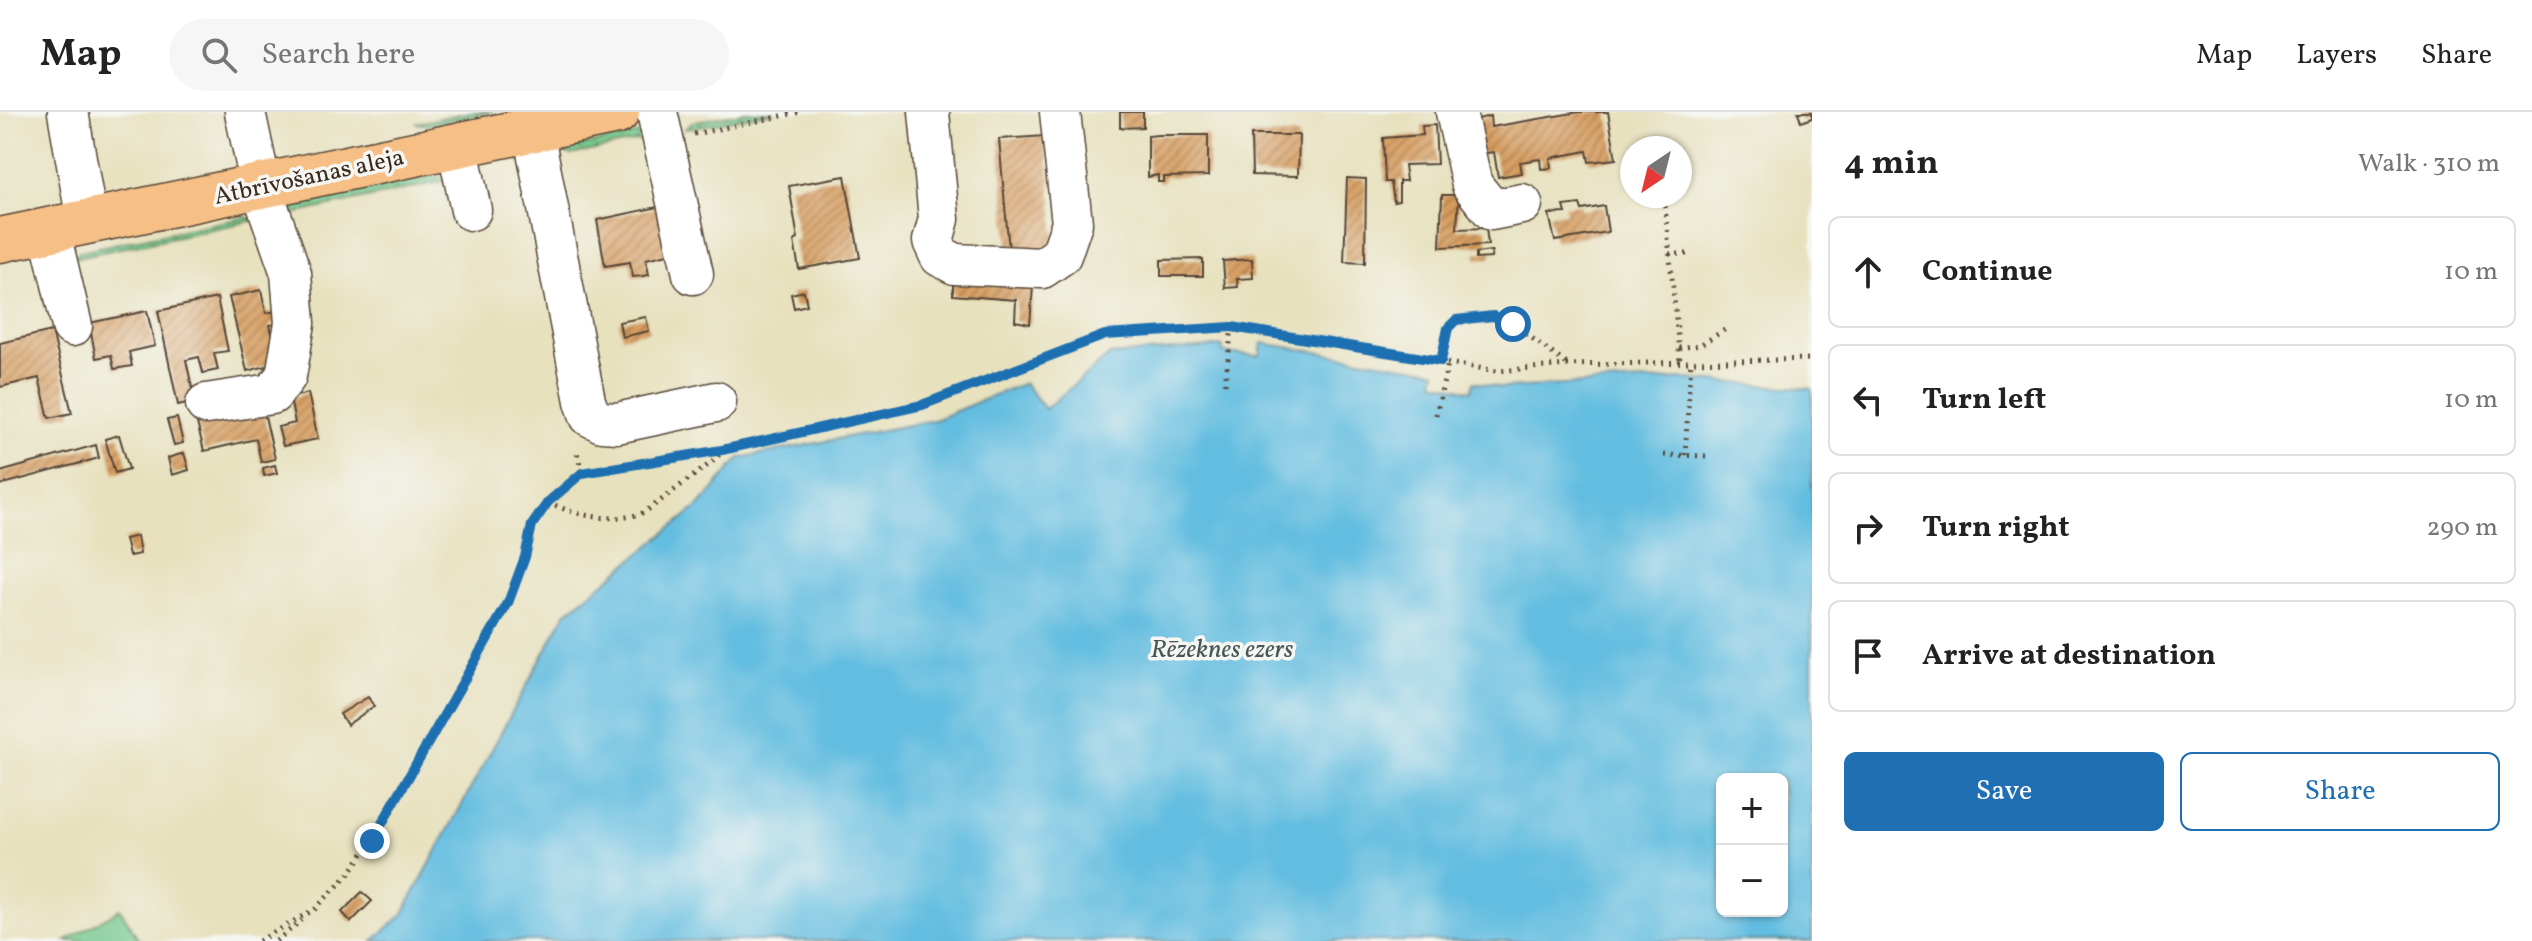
<!DOCTYPE html>
<meta charset="utf-8">
<style>
body{margin:0;font-family:Vollkorn,serif;background:#f6f6f6;color:#222}
.controls{position:absolute;right:24px;bottom:24px;display:grid;overflow:hidden;border-radius:12px;box-shadow:0 2px 6px #0004}
.controls button{width:72px;height:72px;display:grid;place-items:center;padding:0;border:0;border-bottom:2px solid #e0e0e0;background:#fff;color:#222;font:40px sans-serif}
.compass{position:absolute;left:1620px;top:24px;width:72px;height:72px;border-radius:50%;background:#fff;box-shadow:0 2px 6px #0004;rotate:215deg}
.stop{position:absolute;width:24px;height:24px;margin:-18px;border:6px solid #1f6fb2;border-radius:50%;background:#fff}
.stop.end{background:#1f6fb2;border-color:#fff;box-shadow:0 2px 8px #0008}
.list{margin:0;padding:0;list-style:none}
h2{display:flex;justify-content:space-between;align-items:center;height:104px;margin:0;padding:0 32px;font-size:34px}
h2 small{font-size:26px;font-weight:400;color:#767676}
.list li{display:grid;grid-template-columns:52px 1fr auto;gap:24px;align-items:center;box-sizing:border-box;height:112px;margin:0 16px 16px;padding:0 16px;border:2px solid #e0e0e0;border-radius:12px}
.list b{display:block;font-size:30px;white-space:nowrap}
.list em{font-size:26px;font-style:normal;color:#767676}
.actions{display:flex;gap:16px;padding:24px 32px}
.actions a{flex:1;padding:18px 0;border:2px solid #1f6fb2;border-radius:12px;text-align:center;font-size:28px;color:#1f6fb2}
.actions .main{background:#1f6fb2;color:#fff}
.icon{flex:none;width:44px;height:44px;fill:none;stroke:currentColor;stroke-width:2;stroke-linecap:round;stroke-linejoin:round}
.map{position:relative;flex:none;width:1812px;height:829px;overflow:hidden}
header{display:flex;align-items:center;gap:48px;box-sizing:border-box;height:112px;padding:0 40px;background:#fff;border-bottom:2px solid #e0e0e0}
header strong{font-size:38px}
nav{display:flex;gap:44px;margin-inline-start:auto;font-size:28px}
.search{width:560px;height:72px;background:#f6f6f6;display:flex;align-items:center;gap:20px;box-sizing:border-box;padding:0 28px;border-radius:44px;color:#767676;font-size:30px}
main{display:flex}
aside{flex:1;background:#fff}
.map>svg:first-child{display:block}
.grass{fill:url(#grass-dots);stroke:#577955;stroke-width:2}
.pitch{fill:#73c88c;stroke:#577955;stroke-width:2}
.water{fill:#63bde0;stroke:#4f747f;stroke-width:2;fill-rule:evenodd}
.building{fill:url(#building-hatch)}
.lines{fill:none;stroke-linecap:round;stroke-linejoin:round}
.minor-casing{stroke:#554536;stroke-width:43}
.major-casing{stroke:#554536;stroke-width:47}
.path{stroke:#554536;stroke-width:5;stroke-dasharray:2 6;stroke-linecap:butt}
.minor{stroke:#fff;stroke-width:40}
.major{stroke:#f5bf86;stroke-width:44}
.route{stroke:#1f6fb2;stroke-width:10}
.labels{text-anchor:middle;stroke-width:7;stroke-linejoin:round;paint-order:stroke}
.street-label{font-size:24px;fill:#3b2a1e;stroke:#f6f6f2}
.water-label{font-size:26px;font-style:italic;fill:#475658;stroke:#f6f6f2}
</style>
<header>
<strong>Map</strong>
<div class="search"><svg class="icon" aria-label="search" viewBox="0 0 24 24"><circle cx="10" cy="10" r="6"/><path d="M15 15l6 6"/></svg>Search here</div>
<nav><a>Map</a><a>Layers</a><a>Share</a></nav>
</header>
<main>
<div class="map">
<svg width="1812" height="829" viewBox="0 0 1812 829">
<defs>
<pattern id="grass-dots" width="8" height="8" patternUnits="userSpaceOnUse" patternTransform="scale(2)"><rect width="8" height="8" fill="#73c88c"/><path d="M2 2h.1M6 6h.1" fill="none" stroke="#60a372" stroke-width="1.8" stroke-linecap="round"/></pattern>
<pattern id="building-hatch" width="6" height="6" patternUnits="userSpaceOnUse" patternTransform="scale(2)"><rect width="6" height="6" fill="#d69b5d"/><path d="M-1 1l2-2M0 6l6-6M5 7l2-2" fill="none" stroke="#af7f4c"/></pattern>
</defs>
<rect width="100%" height="100%" fill="#f6f6f2"/>
<filter id="ink" filterUnits="userSpaceOnUse"><feTurbulence type="fractalNoise" baseFrequency=".0125" numOctaves="2"/><feDisplacementMap in="SourceGraphic" scale="16" xChannelSelector="R" yChannelSelector="G"/><feConvolveMatrix kernelMatrix="1 2 1 2 8 2 1 2 1" color-interpolation-filters="sRGB"/></filter>
<filter id="wash" filterUnits="userSpaceOnUse"><feTurbulence type="fractalNoise" baseFrequency=".006" numOctaves="4" result="noise"/><feDisplacementMap in="SourceGraphic" scale="32" xChannelSelector="R" yChannelSelector="G"/><feGaussianBlur stdDeviation="1.8" result="paint"/><feColorMatrix in="noise" values="0 0 0 0 0 0 0 0 0 0 0 0 0 0 0 0 0 1.4 0 .05"/><feComposite in="paint" operator="in"/></filter>
<g filter="url(#wash)">
<rect width="100%" height="100%" fill="#e7e1be"/>
<g class="grass">
<polygon points="470,0 493,0 427,13 416,11"/>
<polygon points="746,0 775,0 685,17 693,10"/>
<polygon points="644,21 656,25 571,43 565,40 565,37"/>
<polygon points="435,64 449,68 289,103 297,93"/>
<polygon points="246,105 255,108 73,146 80,139"/>
</g>
<polygon class="pitch" points="120,797 140,829 66,829"/>
<path class="water" d="M1262,231L1436,259L1434,270L1471,279L1474,270L1502,276L1685,267L1812,277V829H373L402,803L566,501L700,393L740,346L934,308L1024,271L1045,297L1110,243L1223,234V241L1260,244ZM1722,667H1782V799H1722Z"/>
<g id="blocks">
<g class="building">
<polygon points="1120,0 1143,0 1143,15 1120,16"/>
<polygon points="1579,0 1608,0 1616,47 1589,50 1587,39 1550,46 1551,56 1541,57 1540,47 1520,50 1522,61 1498,65 1494,40 1478,42 1478,7 1490,4 1491,15"/>
<polygon points="1798,0 1812,0 1812,6 1801,10"/>
<polygon points="1435,13 1437,52 1404,53 1406,69 1399,69 1399,89 1394,90 1391,70 1385,70 1383,26 1423,23 1422,14"/>
<polygon points="1158,23 1208,23 1208,64 1164,65 1164,70 1158,70 1158,63 1148,65 1148,24"/>
<polygon points="1251,23 1299,23 1298,64 1252,63"/>
<polygon points="1046,24 1056,135 1009,138 999,27"/>
<polygon points="845,64 860,146 799,157 794,129 798,127 789,74"/>
<polygon points="1347,66 1366,67 1365,151 1344,150"/>
<polygon points="1442,83 1459,83 1457,117 1486,116 1488,133 1440,135"/>
<polygon points="1580,92 1582,98 1604,94 1608,120 1555,129 1549,102 1566,101 1564,94"/>
<polygon points="658,95 668,142 646,147 649,163 643,164 633,165 630,150 605,154 597,108"/>
<polygon points="1492,139 1491,146 1476,147 1476,141"/>
<polygon points="1203,147 1203,164 1161,164 1161,148"/>
<polygon points="1252,147 1253,166 1237,167 1238,175 1225,176 1223,149"/>
<polygon points="953,169 1033,175 1030,212 1015,209 1016,188 953,183"/>
<polygon points="261,178 266,201 277,199 280,211 270,213 279,251 247,259 229,185"/>
<polygon points="804,179 807,193 794,196 791,182"/>
<polygon points="217,186 228,239 214,241 218,258 203,261 199,245 186,248 195,289 178,293 158,199"/>
<polygon points="147,199 155,234 129,240 132,254 114,257 111,243 96,246 89,211"/>
<polygon points="646,205 649,219 622,225 619,210"/>
<polygon points="52,219 72,301 49,306 39,266 0,275 0,231"/>
<polygon points="308,281 318,327 283,334 278,315 295,311 290,286"/>
<polygon points="263,296 275,347 261,350 256,327 204,339 197,311"/>
<polygon points="177,306 183,331 174,333 167,308"/>
<polygon points="119,323 129,357 115,361 105,327"/>
<polygon points="96,333 99,346 0,373 0,360"/>
<polygon points="184,341 189,358 172,363 168,346"/>
<polygon points="275,353 277,361 264,364 263,356"/>
<polygon points="137,424 140,442 129,444 125,427"/>
<polygon points="368,585 374,594 347,613 340,602"/>
<polygon points="362,780 372,789 351,810 342,800"/>
</g>
</g>
</g>
<g filter="url(#ink)">
<use href="#blocks" fill-opacity="0" stroke="#554536" stroke-width="2"/>
<g class="lines">
<defs>
<g id="minor">
<polyline points="68,0 87,110"/>
<polyline points="657,0 693,162"/>
<polyline points="929,0 939,107 933,129 940,144 955,152 1042,156 1061,143 1072,111 1060,0"/>
<polyline points="1456,0 1472,73 1492,98 1522,92"/>
<polyline points="533,18 585,289 590,304 602,310 617,311 716,290"/>
<polyline points="457,33 471,98"/>
<polyline points="49,117 72,214"/>
<polyline points="206,292 272,282 286,264 295,211 291,161 261,75 245,0"/>
</g>
<polyline id="major" points="0,128 617,0"/>
</defs>
<use href="#minor" class="minor-casing"/>
<use href="#major" class="major-casing"/>
<g class="path">
<polyline points="694,22 801,0"/>
<polyline points="1665,94 1680,249"/>
<polyline points="1669,142 1693,142"/>
<polyline points="1679,236 1700,233 1729,215"/>
<polyline points="1441,249 1448,216 1456,208 1493,204 1513,212 1568,253"/>
<polyline points="1225,272 1232,215"/>
<polyline points="1436,303 1448,251"/>
<polyline points="1664,343 1708,344"/>
<polyline points="1685,343 1691,249"/>
<polyline points="582,361 722,338 922,293 1105,223 1232,215 1497,259 1568,253 1812,247"/>
<path d="M548,390C576,404 615,412 645,400L716,347L722,338"/>
<polyline points="259,829 315,797 348,763 372,729 508,491 525,445 532,413 548,390 582,361 576,336"/>
<polyline points="276,829 302,808"/>
</g>
<use href="#minor" class="minor"/>
<use href="#major" class="major"/>
</g>
</g>
<g class="lines" filter="url(#ink)">
<polyline class="route" points="372,729 508,491 525,445 532,413 548,390 582,361 722,338 922,293 1105,223 1232,215 1441,249 1448,216 1456,208 1493,204 1513,212"/>
</g>
<g class="labels">
<g class="street-label">
<text transform="translate(309 64) rotate(-12)" y="8">Atbrīvošanas aleja</text>
</g>
<g class="water-label">
<text x="1222" y="545">Rēzeknes ezers</text>
</g>
</g>
</svg>
<div class="controls">
<button>+</button>
<button>−</button>
</div>
<svg class="compass" viewBox="-18 -18 36 36"><path d="M0-13l5 13h-10z" fill="#e53935"/><path d="M0 13l5-13h-10z" fill="#767676"/></svg>
<div class="stop" style="left:1513px;top:212px"></div>
<div class="stop end" style="left:372px;top:729px"></div>
</div>
<aside>
<h2>4 min<small>Walk · 310 m</small></h2>
<ul class="list">
<li><svg class="icon" aria-label="ahead" viewBox="0 0 24 24"><path d="M12 20V5M6 11l6-6 6 6"/></svg><div><b>Continue</b></div><em>10 m</em></li>
<li><svg class="icon" aria-label="left" viewBox="0 0 24 24"><path d="M17 20v-9H6M10 6l-5 5 5 5"/></svg><div><b>Turn left</b></div><em>10 m</em></li>
<li><svg class="icon" aria-label="right" viewBox="0 0 24 24"><path d="M7 20v-9h11M14 6l5 5-5 5"/></svg><div><b>Turn right</b></div><em>290 m</em></li>
<li><svg class="icon" aria-label="arrive" viewBox="0 0 24 24"><path d="M6 21V4h12l-3 4 3 4H6"/></svg><div><b>Arrive at destination</b></div></li>
</ul>
<div class="actions"><a class="main">Save</a><a>Share</a></div>
</aside>
</main>
